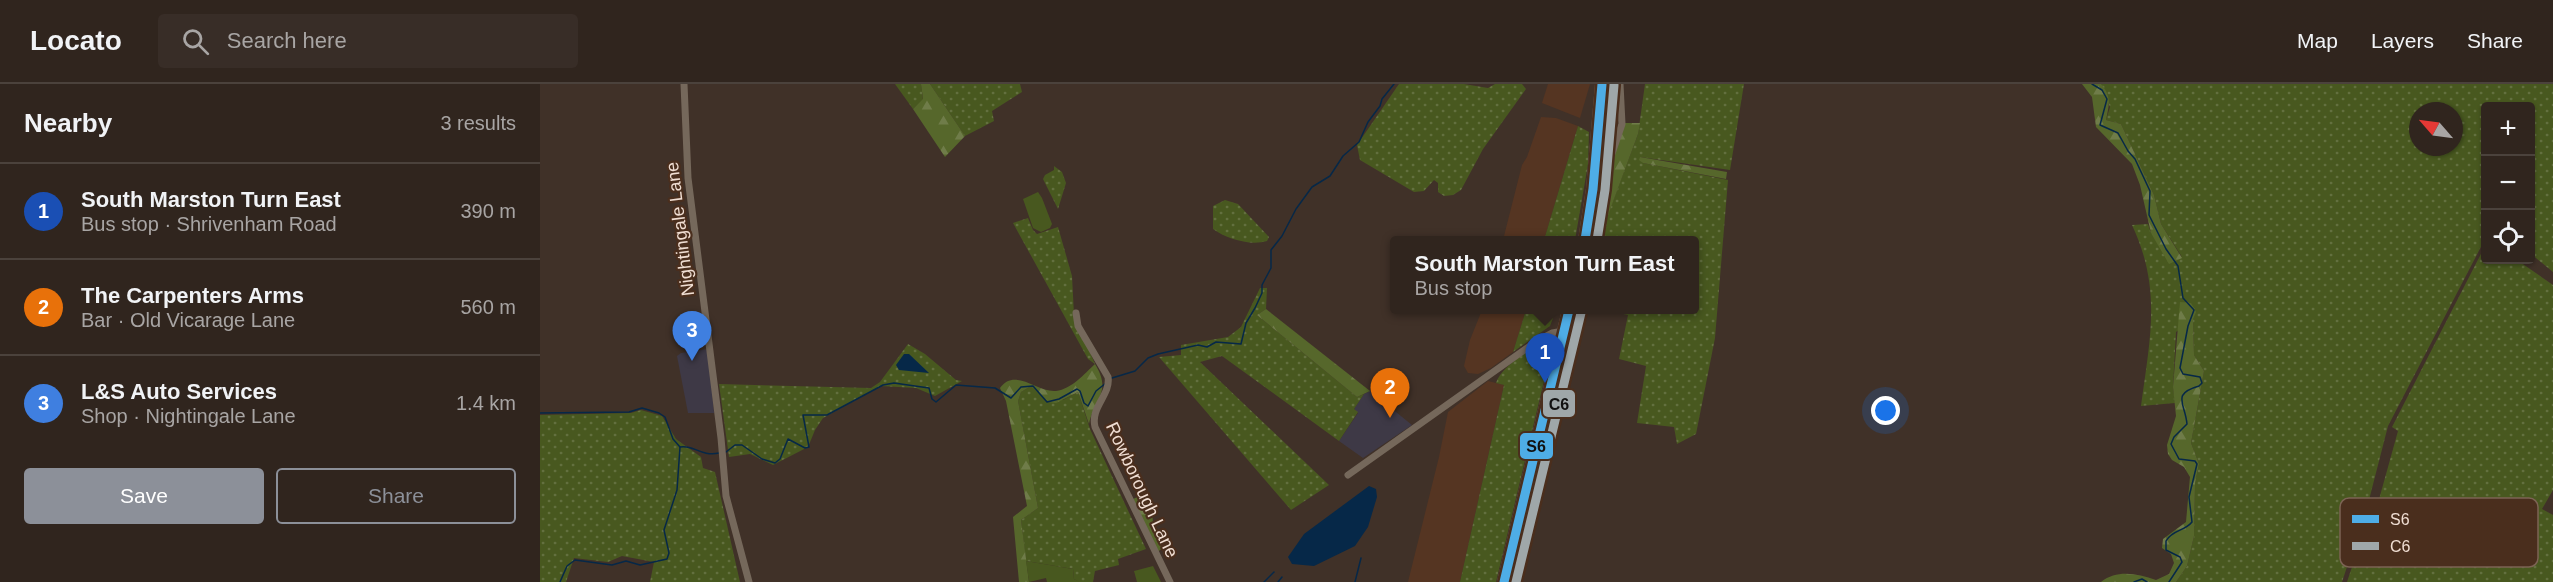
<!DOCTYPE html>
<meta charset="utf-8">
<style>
body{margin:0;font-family:Arial,sans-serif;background:#382d27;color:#f1f3f6}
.controls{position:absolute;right:18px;top:18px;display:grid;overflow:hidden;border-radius:6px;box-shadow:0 2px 4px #0004}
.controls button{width:54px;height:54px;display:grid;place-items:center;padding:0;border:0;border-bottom:2px solid #4b423c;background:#30251e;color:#f1f3f6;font:30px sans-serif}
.compass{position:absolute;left:1869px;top:18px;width:54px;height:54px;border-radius:50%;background:#30251e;box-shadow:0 2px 4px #0004;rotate:298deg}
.you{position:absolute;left:1346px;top:327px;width:21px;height:21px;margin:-15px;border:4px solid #fff;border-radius:50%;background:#1a73e8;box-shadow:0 0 0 9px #1a73e833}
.badge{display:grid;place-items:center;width:39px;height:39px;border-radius:50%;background:#8c9099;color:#fff;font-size:20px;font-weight:700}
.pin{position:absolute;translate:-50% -50px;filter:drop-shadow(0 2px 3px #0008)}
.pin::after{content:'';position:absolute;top:32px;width:21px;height:18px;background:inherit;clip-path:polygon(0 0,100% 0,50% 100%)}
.popup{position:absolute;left:850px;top:152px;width:309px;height:78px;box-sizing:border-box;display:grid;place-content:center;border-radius:6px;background:#30251e;filter:drop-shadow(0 2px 4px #0005);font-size:20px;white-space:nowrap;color:#a8a5a4}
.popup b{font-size:22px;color:#f1f3f6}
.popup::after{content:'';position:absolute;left:50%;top:100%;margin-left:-12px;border:12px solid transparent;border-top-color:#30251e}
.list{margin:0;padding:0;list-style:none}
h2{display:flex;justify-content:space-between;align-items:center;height:78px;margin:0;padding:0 24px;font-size:26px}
h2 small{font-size:20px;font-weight:400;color:#a8a5a4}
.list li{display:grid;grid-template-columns:39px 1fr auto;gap:18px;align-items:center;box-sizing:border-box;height:96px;padding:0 24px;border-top:2px solid #4b423c}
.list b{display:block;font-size:22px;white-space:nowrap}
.list p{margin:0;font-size:20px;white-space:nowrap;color:#a8a5a4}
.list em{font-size:20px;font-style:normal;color:#a8a5a4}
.actions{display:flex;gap:12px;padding:18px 24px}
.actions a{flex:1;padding:14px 0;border:2px solid #8c9099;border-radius:6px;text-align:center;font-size:21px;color:#8c9099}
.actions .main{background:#8c9099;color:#fff}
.icon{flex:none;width:33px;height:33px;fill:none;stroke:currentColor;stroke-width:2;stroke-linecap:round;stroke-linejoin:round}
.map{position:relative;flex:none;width:2013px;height:498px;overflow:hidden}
header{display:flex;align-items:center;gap:36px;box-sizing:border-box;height:84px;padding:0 30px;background:#30251e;border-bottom:2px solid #4b423c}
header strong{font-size:28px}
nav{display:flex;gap:33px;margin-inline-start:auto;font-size:21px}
.search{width:420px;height:54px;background:#382d27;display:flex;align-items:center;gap:15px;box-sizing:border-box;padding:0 21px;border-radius:6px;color:#a8a5a4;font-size:22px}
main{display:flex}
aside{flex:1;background:#30251e}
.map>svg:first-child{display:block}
.commercial{fill:#3e3946}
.built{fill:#553522}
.grass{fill:url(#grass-dots);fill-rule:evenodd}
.forest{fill:url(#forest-firs)}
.green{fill:#48581f}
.water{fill:#062848}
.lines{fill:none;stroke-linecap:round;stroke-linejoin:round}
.stream{stroke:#062848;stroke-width:1.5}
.street{stroke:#75685b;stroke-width:7}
.highway{stroke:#75675b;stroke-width:14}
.bus-1-casing{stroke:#4a2e1d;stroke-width:14}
.bus-2-casing{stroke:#4a2e1d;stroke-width:14}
.bus-1{stroke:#4eade6;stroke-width:9}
.bus-2{stroke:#9fa7a9;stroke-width:9}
.labels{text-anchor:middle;stroke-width:4.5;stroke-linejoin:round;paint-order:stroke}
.street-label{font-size:18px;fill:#f0ded3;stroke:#4a2e1d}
.key{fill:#4a2e1d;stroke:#7c6354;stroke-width:1.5}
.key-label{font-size:16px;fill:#f0ded3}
.line-badge{stroke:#4a2e1d;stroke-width:2}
.pale-badge-label{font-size:16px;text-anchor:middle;font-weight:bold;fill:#111}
</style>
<header>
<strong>Locato</strong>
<div class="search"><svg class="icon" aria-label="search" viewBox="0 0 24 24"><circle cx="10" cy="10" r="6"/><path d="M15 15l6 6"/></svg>Search here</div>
<nav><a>Map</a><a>Layers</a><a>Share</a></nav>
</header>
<main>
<aside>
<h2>Nearby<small>3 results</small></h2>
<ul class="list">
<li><span class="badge" style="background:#1a4fb4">1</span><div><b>South Marston Turn East</b><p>Bus stop · Shrivenham Road</p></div><em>390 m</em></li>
<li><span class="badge" style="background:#e8710a">2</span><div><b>The Carpenters Arms</b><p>Bar · Old Vicarage Lane</p></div><em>560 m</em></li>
<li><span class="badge" style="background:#3f7fe0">3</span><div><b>L&amp;S Auto Services</b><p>Shop · Nightingale Lane</p></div><em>1.4 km</em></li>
</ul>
<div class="actions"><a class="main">Save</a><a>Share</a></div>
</aside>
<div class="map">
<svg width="2013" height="498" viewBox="0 0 2013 498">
<defs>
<pattern id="grass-dots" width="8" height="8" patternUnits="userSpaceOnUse" patternTransform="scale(1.5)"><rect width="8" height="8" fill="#48581f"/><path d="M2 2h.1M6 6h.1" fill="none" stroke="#63703f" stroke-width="1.8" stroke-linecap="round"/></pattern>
<pattern id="forest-firs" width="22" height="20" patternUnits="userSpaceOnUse" patternTransform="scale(1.5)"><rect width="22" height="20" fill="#56672b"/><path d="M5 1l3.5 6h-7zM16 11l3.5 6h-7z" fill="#6f7c49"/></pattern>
</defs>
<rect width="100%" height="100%" fill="#403128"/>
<g class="commercial">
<polygon points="168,265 174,329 148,329 137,272 141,269"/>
<polygon points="830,307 872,341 823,374 799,357 818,329 814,325 824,310"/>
</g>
<g class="built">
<polygon points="1008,0 1050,0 1040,34 1002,19"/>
<polygon points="1001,33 1016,34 1038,42 1004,156 963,156 982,81 987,73"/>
<polygon points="942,226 986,226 973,268 951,284 938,290 928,289 924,282 930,256"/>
<polygon points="948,297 964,301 920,498 868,498 899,373 908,328"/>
</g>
<g class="grass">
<polygon points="355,0 381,0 383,16 373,25"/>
<polygon points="390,0 480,0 482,8 452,27 454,37 425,52"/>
<polygon points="859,0 924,0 948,4 955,0 982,0 986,5 943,65 921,106 913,111 904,112 898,108 898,99 894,96 884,107 874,108 820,76 817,61"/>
<polygon points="1105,0 1204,0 1190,86 1100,73 1103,79 1188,96 1175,254 1156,350 1137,360 1134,343 1097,339 1106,282 1079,275 1088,231 1066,226 1155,226 1155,156 1055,156 1056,150 1060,152 1098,50"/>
<path d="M1561,0H2013V188L1991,170L1990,22H1946L1945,155L1848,342L1829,416L1802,498H1636L1647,482L1654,452L1655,399L1659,380L1651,359L1664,287L1654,271L1653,235L1636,248L1633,303L1635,319L1601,322C1610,254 1622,205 1592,141L1608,140L1611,149L1642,173L1621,140L1614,111L1581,40L1566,36L1570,23ZM1878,27H1914V63H1878Z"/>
<polygon points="1038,42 1049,48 1048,80 1035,156 1004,156"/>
<polygon points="514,82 522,88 526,99 518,125 503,95 505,91 514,86"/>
<path d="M685,116L698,120L729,153L727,157C710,162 687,155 673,145V122Z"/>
<polygon points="488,134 493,146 497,150 518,143 532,192 534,231 555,280 548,275 473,139"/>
<polygon points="1945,162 1946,176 1977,176 2013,201 2013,406 2002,425 2013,431 2013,498 1807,498 1833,420 1838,419 1858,347 1852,343"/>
<polygon points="720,204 727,204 726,225 717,231 817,313 824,310 814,325 818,328 799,357 682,272 660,278 789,401 751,426 619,273 641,271 641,261 688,253 701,243"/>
<polygon points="986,226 1016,226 1010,242 973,268"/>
<path d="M1007,259L1009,276L956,498H920L964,301L956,299C961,283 990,264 1007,259Z"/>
<polygon points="368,260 385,270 416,296 422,297 395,312 376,304 341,302 283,334 275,346 268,363 233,381 210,370 189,373 179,300 331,304 340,298"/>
<polygon points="491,302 523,316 538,308 550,345 606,465 578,475 579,481 555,487 553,498 539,498 534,495 533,485 486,477 481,436 498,424 478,317 481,308"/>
<polygon points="101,326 122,332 136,355 161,373 163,384 175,388 200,498 110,498 114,478 82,472 68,478 34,474 26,498 0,498 0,331 91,329"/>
</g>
<g class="forest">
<polygon points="381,0 390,0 425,52 405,73 373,25 383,15"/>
<path d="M1542,0H1561C1572,13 1569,21 1566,36L1581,40L1614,111L1621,140L1642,174L1629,180L1611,149L1600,101L1592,80L1556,43L1552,13Z"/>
<polygon points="1084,39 1100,39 1098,50 1060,153 1054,147 1056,125"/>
<polygon points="1100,73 1187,88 1186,95 1103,79 1099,76"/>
<path d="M1640,218L1651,219L1656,228L1653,235L1654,271L1664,287L1651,359L1659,380L1655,399L1654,452L1647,482L1636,498H1561C1578,485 1597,490 1616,496L1629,490L1634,479L1631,470L1622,464L1623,455L1646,438L1650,393L1644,383L1632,376L1628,370L1627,361L1636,332L1633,303Z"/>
<polygon points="726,225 830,307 817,313 717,231"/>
<path d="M555,280C572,308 555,313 549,340L538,308L516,319L509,318L491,302L481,308L478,317L498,424L481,436L489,498H479L473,433L487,422L466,317L460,304C475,283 498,309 516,307C532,305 544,290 555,280Z"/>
<polygon points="600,412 611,421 613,438 625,463 617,468 593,415"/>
</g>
<g class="green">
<polygon points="498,108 502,114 512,140 510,144 501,148 493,144 483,115"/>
<polygon points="486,477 533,485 534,495 540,498 507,498 506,494 489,498"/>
<polygon points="613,482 621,498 597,498 594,487"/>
</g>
<g class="water">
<polygon points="364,270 369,270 389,289 359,286 356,281"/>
<polygon points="829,402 836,405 837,413 828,443 815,462 774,482 752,480 748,473 764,450"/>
</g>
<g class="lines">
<g class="stream">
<path d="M1552,0L1562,6L1567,15L1560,41L1578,49L1588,67L1595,75L1610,107L1609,131L1626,165L1638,182L1643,214L1654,226L1648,242L1640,284L1643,290L1660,293L1662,299L1659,302C1631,310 1645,319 1647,340L1634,353L1631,360L1639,375L1655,377L1657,380L1649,413L1652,438C1645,447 1632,446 1626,457V466L1640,473L1642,478L1629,498"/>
<polyline points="572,294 595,287 608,274 618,270 658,261 667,263 676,258 701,260 706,239 715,224 722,209 722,201 731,184 731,166 742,152 756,125 772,103 790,92 803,72 819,58 828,38 840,22 842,15 854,0"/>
<polyline points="0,329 89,328 102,324 119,329 125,333 133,355 140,363 137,406 124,446 129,469 127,475 100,481 86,477 72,481 35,476 27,482 20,498"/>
<path d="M140,363C153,360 161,373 179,369"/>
<polyline points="186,368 195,361 202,361 222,375 235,379 240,375 248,355 265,364 269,363 263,331 287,331 343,301 354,299 389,304 392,315 396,318 416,301 455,304 471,314 481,303 493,302 507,318 519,315 537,305 540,307 544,319 548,322 556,307 566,299"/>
<polyline points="724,498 734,488"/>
<polyline points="738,498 742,493"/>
<polyline points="815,498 821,474"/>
<polyline points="1594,498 1602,495 1607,498"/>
</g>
<g class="street">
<polyline points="144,0 148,94 181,354 186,412 209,498"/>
<polyline points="1056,116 1082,40 1080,0"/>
<path d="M536,229L538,242L568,293C571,311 550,323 555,343L630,498"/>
<polyline points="808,391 997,257 1012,249 1024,247"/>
</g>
<g class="highway">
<polyline points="1045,156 1053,105 1062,0"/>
<polyline points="964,498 1029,226"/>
</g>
<defs>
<g id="bus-1">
<polyline points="1045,156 1053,105 1062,0"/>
<polyline points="964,498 1029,226"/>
</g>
<g id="bus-2">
<polyline points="1057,156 1065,106 1074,1"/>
<polyline points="976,498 1041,229"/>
</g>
</defs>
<use href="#bus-1" class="bus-1-casing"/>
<use href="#bus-2" class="bus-2-casing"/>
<use href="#bus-1" class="bus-1"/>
<use href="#bus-2" class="bus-2"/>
</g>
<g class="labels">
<g class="street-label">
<text transform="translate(140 145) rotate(-97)" y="6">Nightingale Lane</text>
<text transform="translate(602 406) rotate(65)" y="6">Rowborough Lane</text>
</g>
</g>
<rect x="1800" y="414" width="198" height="69" rx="9" class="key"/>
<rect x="1812" y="431" width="27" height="8" fill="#4eade6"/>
<rect x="1812" y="458" width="27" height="8" fill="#9fa7a9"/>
<g class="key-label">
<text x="1850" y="441">S6</text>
<text x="1850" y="468">C6</text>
</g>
<g class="line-badge">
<rect x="1002" y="305" width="34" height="29" rx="6" fill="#9fa7a9"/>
<rect x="979" y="348" width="35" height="28" rx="6" fill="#4eade6"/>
</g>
<g class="pale-badge-label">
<text x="1019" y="326">C6</text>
<text x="996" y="368">S6</text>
</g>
</svg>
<div class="controls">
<button>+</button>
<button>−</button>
<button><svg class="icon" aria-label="locate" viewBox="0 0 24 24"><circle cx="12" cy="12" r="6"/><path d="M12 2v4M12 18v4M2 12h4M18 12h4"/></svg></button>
</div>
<svg class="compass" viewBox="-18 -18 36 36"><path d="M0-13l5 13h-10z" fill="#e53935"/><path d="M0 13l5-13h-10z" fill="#a8a5a4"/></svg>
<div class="you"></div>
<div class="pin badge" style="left:1005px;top:299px;background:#1a4fb4">1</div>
<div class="popup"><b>South Marston Turn East</b>Bus stop</div>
<div class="pin badge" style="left:850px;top:334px;background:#e8710a">2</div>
<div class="pin badge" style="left:152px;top:277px;background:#3f7fe0">3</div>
</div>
</main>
